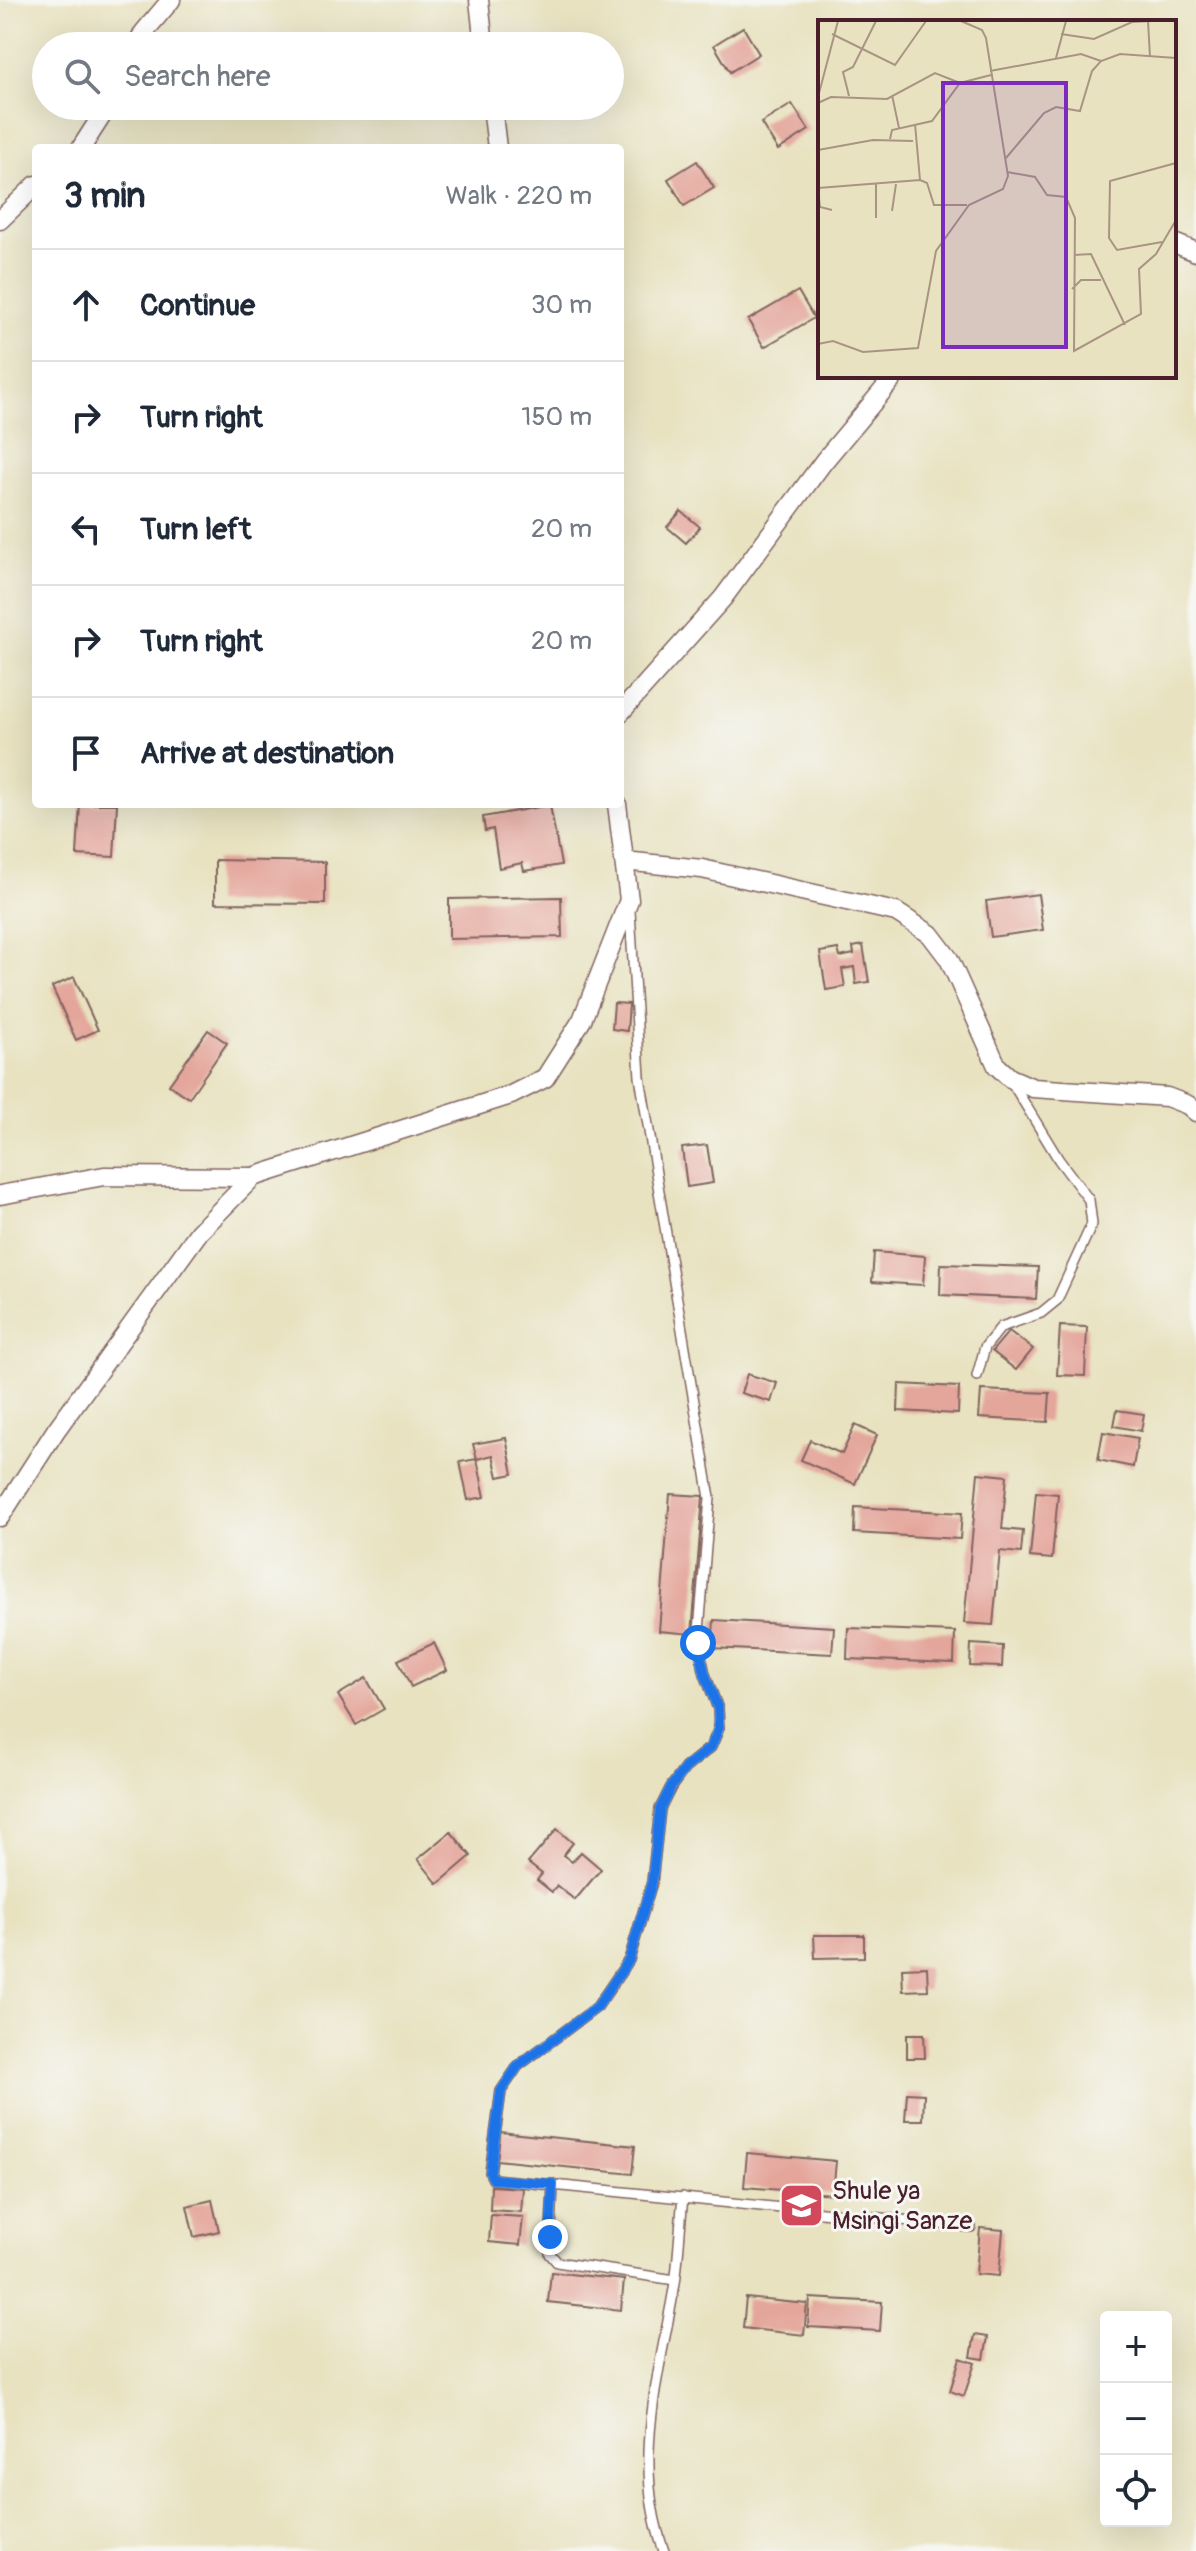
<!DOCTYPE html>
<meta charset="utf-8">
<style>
body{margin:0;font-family:Pangolin,sans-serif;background:#f2f2f3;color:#1f2937}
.controls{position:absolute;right:24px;bottom:24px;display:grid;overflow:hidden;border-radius:8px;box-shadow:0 8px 32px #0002}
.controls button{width:72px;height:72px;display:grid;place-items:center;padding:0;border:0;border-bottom:2px solid #e0e1e3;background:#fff;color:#1f2937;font:40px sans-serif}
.stop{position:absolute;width:24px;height:24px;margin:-18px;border:6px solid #1a73e8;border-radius:50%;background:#fff}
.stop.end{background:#1a73e8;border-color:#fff;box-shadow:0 2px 8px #0008}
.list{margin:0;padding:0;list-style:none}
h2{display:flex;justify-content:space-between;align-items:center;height:104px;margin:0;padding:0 32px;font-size:34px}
h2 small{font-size:26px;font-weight:400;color:#747a83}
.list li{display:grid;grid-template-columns:52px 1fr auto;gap:24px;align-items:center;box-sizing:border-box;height:112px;padding:0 32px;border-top:2px solid #e0e1e3}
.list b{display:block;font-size:30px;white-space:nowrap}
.list em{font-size:26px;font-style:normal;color:#747a83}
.icon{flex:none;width:44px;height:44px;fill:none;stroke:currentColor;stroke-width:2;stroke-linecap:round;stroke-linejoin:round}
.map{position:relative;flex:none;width:1196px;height:2551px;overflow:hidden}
.search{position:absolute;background:#fff;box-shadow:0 8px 32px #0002;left:32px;top:32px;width:592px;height:88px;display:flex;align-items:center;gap:20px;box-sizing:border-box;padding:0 28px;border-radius:44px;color:#747a83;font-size:30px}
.panel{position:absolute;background:#fff;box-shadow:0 8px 32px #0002;left:32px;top:144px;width:592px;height:664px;border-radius:8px}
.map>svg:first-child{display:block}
.building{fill:#e4a69b}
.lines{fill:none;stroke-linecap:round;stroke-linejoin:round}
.lane-casing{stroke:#81635f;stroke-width:12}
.street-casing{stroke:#81635f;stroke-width:21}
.lane{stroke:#fff;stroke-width:9}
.street{stroke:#fff;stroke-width:18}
.route{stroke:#1a73e8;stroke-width:10}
.labels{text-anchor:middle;stroke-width:6;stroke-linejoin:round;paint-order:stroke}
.poi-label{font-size:26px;fill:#4a1f2b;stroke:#f6f6f2;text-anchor:start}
.inset-road{fill:none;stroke:#a99484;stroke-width:2}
.view{fill:#7b2cbf;fill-opacity:0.15;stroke:#7b2cbf;stroke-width:4}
.inset-edge{fill:none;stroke:#4a1f2b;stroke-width:4}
</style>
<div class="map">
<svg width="1196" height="2551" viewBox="0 0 1196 2551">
<rect width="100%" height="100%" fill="#f6f6f2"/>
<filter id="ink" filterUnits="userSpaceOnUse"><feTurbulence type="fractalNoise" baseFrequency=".0125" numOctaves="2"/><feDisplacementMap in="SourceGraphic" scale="16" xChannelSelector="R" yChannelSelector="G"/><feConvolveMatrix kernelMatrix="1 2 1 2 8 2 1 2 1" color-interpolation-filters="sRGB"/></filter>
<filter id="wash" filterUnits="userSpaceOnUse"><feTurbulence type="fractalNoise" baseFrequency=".006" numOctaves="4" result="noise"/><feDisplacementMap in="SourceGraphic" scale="32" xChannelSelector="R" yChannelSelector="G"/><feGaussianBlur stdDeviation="1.8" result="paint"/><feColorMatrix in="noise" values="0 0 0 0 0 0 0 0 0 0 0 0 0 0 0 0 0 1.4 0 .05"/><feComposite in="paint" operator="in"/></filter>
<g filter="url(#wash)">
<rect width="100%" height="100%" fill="#e8e2c0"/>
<g id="blocks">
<g class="building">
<polygon points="743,27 759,54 730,72 714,45"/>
<polygon points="792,104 809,130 778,150 761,123"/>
<polygon points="697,161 714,188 684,206 668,179"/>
<polygon points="798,291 814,318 764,347 748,320"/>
<polygon points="681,511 700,527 686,543 667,527"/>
<polygon points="80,804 117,804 114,857 77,855"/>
<polygon points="550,805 561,865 524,871 522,863 499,868 493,829 485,831 483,817"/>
<polygon points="215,860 325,862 325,904 215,903"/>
<polygon points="1038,894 1043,930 991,937 986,901"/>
<polygon points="561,897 562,937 449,939 449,899"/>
<polygon points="863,945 869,982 856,984 854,967 842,969 845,987 826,990 820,952 838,949 840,957 854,954 853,947"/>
<polygon points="74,977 98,1030 76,1040 52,987"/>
<polygon points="614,1003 629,1004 627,1031 612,1029"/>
<polygon points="208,1030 227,1043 189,1098 169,1085"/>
<polygon points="707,1145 713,1183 687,1187 682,1148"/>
<polygon points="874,1252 925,1256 923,1285 872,1282"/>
<polygon points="941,1264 1038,1267 1036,1299 940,1295"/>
<polygon points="1060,1326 1087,1327 1085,1376 1057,1375"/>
<polygon points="1009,1331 1033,1349 1016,1370 992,1351"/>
<polygon points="747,1374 777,1383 771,1402 741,1393"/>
<polygon points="899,1384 959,1387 958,1414 898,1411"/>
<polygon points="981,1390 1050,1393 1048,1422 979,1418"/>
<polygon points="1117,1410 1144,1414 1141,1431 1114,1426"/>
<polygon points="855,1425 877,1435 855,1484 801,1460 810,1440 842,1454"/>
<polygon points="1103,1432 1138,1438 1133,1467 1098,1460"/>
<polygon points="506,1438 513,1474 498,1477 493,1455 477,1459 485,1497 468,1500 460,1462 477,1459 473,1444"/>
<polygon points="978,1473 1007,1476 1002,1529 1023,1531 1021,1553 1000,1551 993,1625 964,1623"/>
<polygon points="1036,1492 1058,1494 1052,1559 1030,1557"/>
<polygon points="670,1494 703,1496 692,1634 659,1631"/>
<polygon points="855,1507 962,1513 960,1539 854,1533"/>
<polygon points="714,1620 834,1627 832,1654 712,1648"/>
<polygon points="848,1628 955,1632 954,1663 847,1659"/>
<polygon points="434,1643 447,1670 411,1687 398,1660"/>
<polygon points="971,1644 1003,1646 1002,1667 970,1666"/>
<polygon points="366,1678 384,1709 356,1725 338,1695"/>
<polygon points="557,1829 573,1843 563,1855 572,1862 581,1852 601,1869 575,1900 557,1886 552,1892 537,1880 542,1874 528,1863"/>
<polygon points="451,1832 471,1856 438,1884 418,1859"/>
<polygon points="814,1935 864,1935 864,1957 815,1958"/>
<polygon points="927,1967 928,1990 903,1991 902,1968"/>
<polygon points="907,2034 924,2034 925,2058 907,2058"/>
<polygon points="907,2093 924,2094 923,2120 905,2120"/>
<polygon points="500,2132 635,2146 632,2174 497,2160"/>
<polygon points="747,2153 836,2161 833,2194 744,2187"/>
<polygon points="491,2186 523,2188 521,2212 490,2210"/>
<polygon points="212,2200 219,2231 194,2237 187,2206"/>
<polygon points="491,2215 523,2217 520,2245 489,2242"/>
<polygon points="980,2228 1003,2230 999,2276 976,2274"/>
<polygon points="551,2272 624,2280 621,2310 548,2302"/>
<polygon points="746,2298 807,2304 804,2335 743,2328"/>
<polygon points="810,2298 882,2302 880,2331 808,2327"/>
<polygon points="975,2335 988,2337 984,2359 971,2357"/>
<polygon points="960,2358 975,2363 964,2396 950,2391"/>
</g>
</g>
</g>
<g filter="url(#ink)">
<use href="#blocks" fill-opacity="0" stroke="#81635f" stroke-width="2"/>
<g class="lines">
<defs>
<g id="lane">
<polyline points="630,911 640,1077 710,1498 698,1643 705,1674 718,1709 719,1728 711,1747 685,1768 671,1787 660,1809 652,1882 629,1960 597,2007 518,2066 501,2091 490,2173 493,2179 971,2227"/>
<polyline points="977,1376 985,1347 1001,1327 1041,1313 1057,1300 1092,1224 1089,1200 1059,1160 1011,1081"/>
<polyline points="553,2184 550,2254 557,2262 675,2280"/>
<path d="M664,2551C631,2463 660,2372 675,2283C679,2255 680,2225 683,2197"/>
</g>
<g id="street">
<polyline points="479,0 484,46"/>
<polyline points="136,46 144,32 171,0"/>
<polyline points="492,106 497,148"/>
<polyline points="81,148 108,106"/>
<polyline points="0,220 36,185"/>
<polyline points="1174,243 1196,252"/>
<polyline points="620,713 723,598 824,461 895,376"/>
<polyline points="624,861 702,869 896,912 930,934 949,959 997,1066 1010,1078 1033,1088 1167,1097 1188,1105 1196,1112"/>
<polyline points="0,1195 104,1176 253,1177"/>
<polyline points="0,1517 56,1430 199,1232 253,1177 511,1095 545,1078 582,1020 629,900 617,804"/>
</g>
</defs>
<use href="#lane" class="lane-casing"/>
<use href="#street" class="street-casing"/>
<use href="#lane" class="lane"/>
<use href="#street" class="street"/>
</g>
</g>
<g class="lines" filter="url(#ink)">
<polyline class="route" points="550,2237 553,2184 493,2179 490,2173 501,2091 518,2066 597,2007 629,1960 652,1882 660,1809 671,1787 685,1768 711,1747 719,1728 718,1709 705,1674 698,1643"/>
</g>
<defs>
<symbol id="school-square" viewBox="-11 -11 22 22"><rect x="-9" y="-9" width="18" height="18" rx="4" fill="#d1495b" stroke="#f6f6f2"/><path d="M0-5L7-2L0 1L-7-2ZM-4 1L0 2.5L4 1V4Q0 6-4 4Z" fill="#fff"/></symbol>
</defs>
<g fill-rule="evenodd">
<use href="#school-square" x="776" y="2180" width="51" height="51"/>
</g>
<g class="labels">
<g class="poi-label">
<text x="832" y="2199">Shule ya<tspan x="832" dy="30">Msingi Sanze</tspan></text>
</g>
</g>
<g transform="translate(818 20)">
<rect width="358" height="358" fill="#e8e2c0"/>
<path class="inset-road" d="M330,1L332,37M14,14L77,45L108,1M243,14L276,19L314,2L334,1M238,38L248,1M172,51L263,34L283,41M74,75L81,108M31,76L25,52L35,47L58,1M0,77L20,1M0,83L13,77L69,79L117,53L142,63M97,104L102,160L109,163L116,185H149M72,119L74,110L114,101L142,63L173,55M0,130L55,120L95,121M188,138L226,93L238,87L262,91L274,51L283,41L302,34L358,38M189,152L217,157L229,175L248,177L257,198L256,331L323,294L321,249L338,234L358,200M0,168L102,160M0,169L2,187L14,190M74,191L78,164M58,198V164M344,222L299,230L291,218L292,161L358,143M256,235L273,234L307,305M254,269L263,260H283M0,324L15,321L45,332L100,328L118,231L151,185L185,169L190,156L168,18L164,10L143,1"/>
<path class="view" d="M125,63H248V327H125Z"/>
<rect width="358" height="358" class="inset-edge"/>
</g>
</svg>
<div class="controls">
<button>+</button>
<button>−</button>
<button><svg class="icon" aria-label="locate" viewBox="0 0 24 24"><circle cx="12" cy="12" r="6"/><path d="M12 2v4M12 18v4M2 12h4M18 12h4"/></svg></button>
</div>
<div class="stop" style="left:698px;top:1643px"></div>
<div class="stop end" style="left:550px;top:2237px"></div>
<div class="search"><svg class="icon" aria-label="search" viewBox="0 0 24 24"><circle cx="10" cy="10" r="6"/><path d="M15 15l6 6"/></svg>Search here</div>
<section class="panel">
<h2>3 min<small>Walk · 220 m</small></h2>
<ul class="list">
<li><svg class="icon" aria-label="ahead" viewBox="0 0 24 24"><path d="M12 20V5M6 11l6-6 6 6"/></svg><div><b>Continue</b></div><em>30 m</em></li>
<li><svg class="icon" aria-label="right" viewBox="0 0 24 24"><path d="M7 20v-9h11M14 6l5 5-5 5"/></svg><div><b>Turn right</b></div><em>150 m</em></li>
<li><svg class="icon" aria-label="left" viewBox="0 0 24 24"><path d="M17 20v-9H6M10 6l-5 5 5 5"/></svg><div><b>Turn left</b></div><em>20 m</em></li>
<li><svg class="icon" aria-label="right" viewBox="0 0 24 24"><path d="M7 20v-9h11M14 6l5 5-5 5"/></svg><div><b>Turn right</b></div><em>20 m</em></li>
<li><svg class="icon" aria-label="arrive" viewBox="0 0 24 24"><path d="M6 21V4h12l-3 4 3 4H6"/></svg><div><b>Arrive at destination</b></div></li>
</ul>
</section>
</div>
